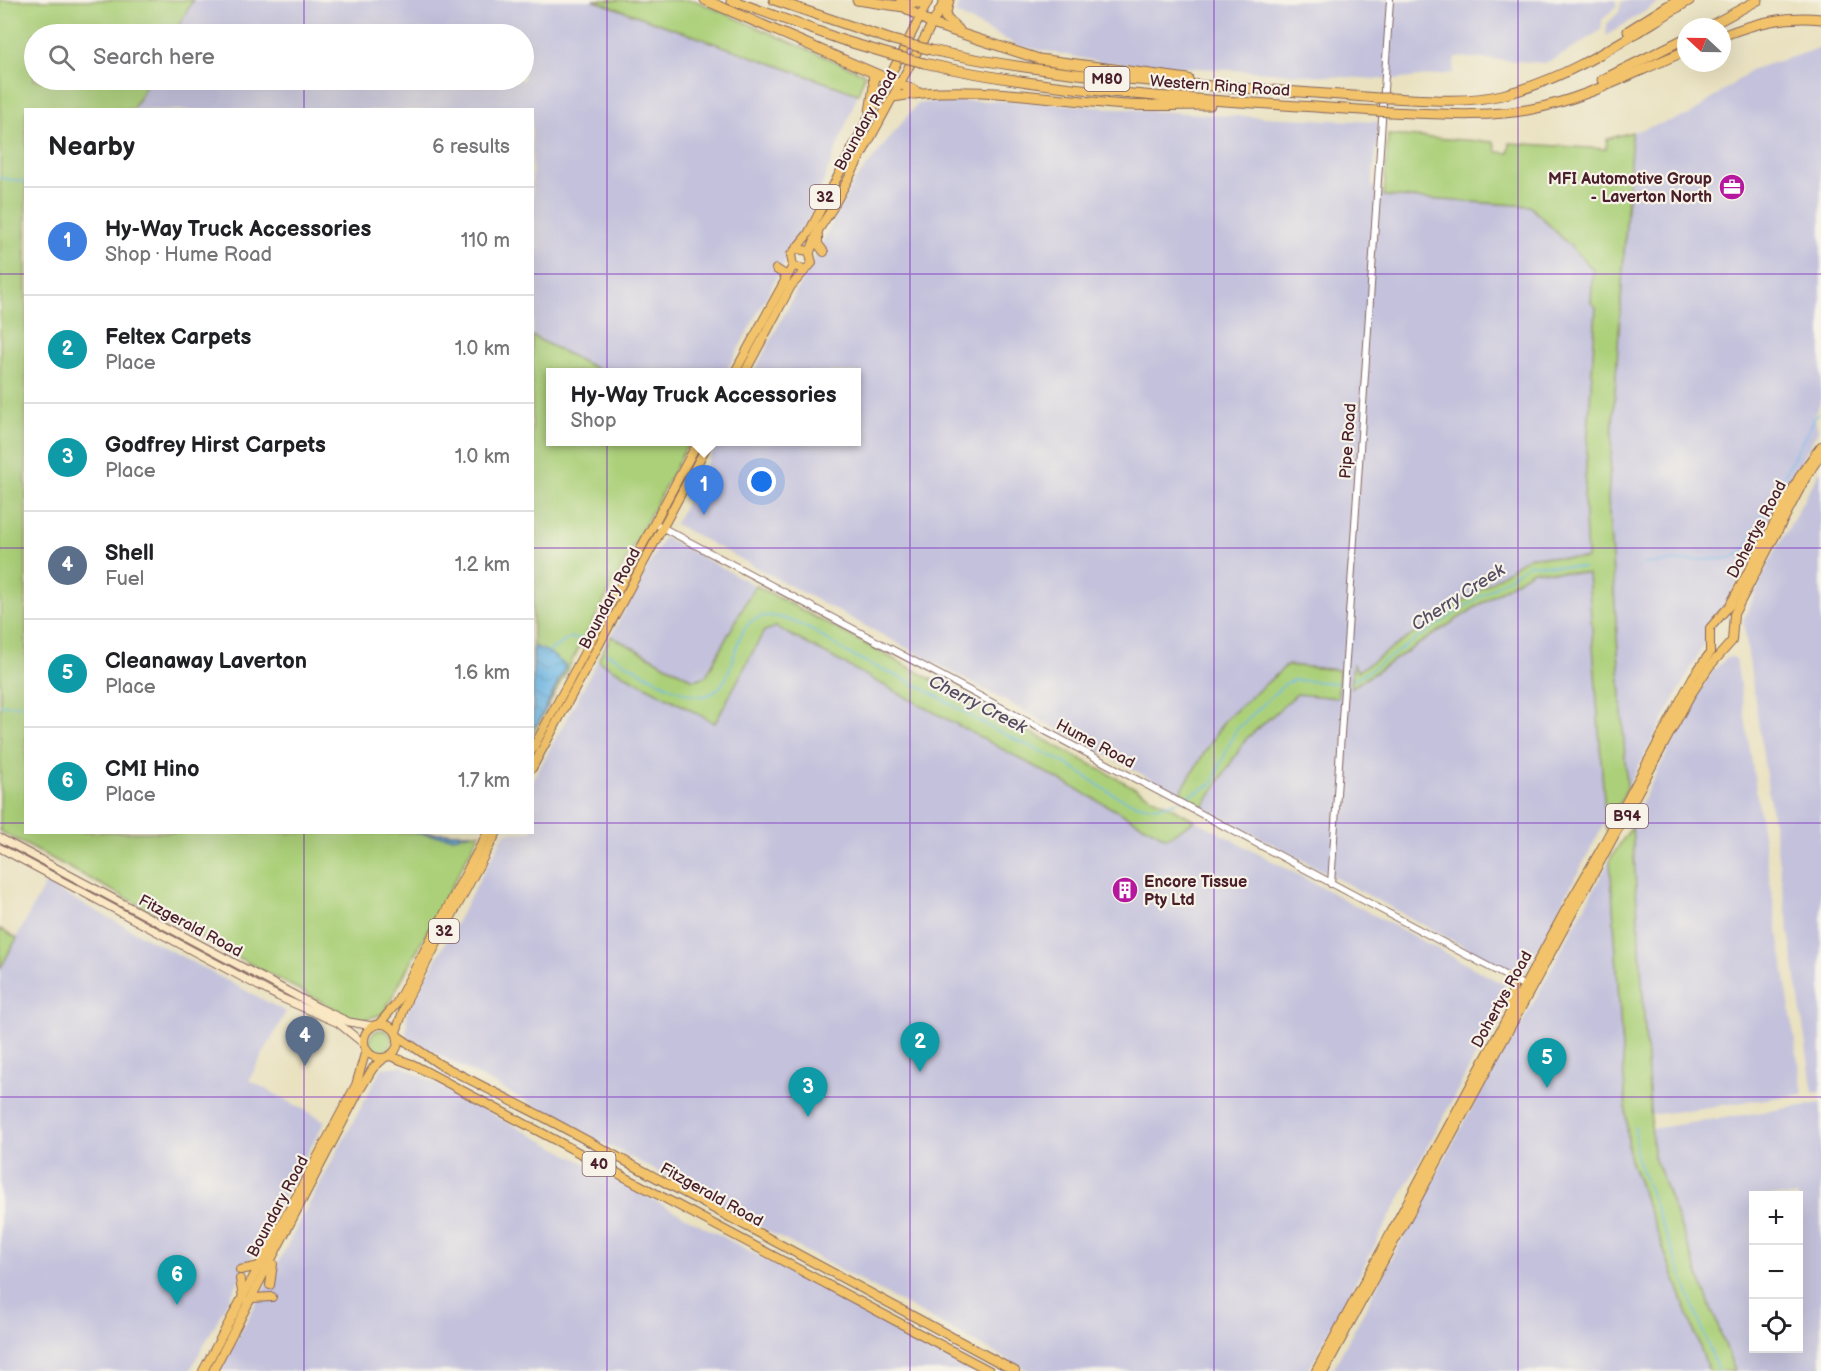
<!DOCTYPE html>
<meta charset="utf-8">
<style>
body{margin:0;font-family:"Balsamiq Sans",sans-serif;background:#f2f2f2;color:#202124}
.controls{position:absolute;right:18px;bottom:18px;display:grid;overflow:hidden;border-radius:0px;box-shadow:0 6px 24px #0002}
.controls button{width:54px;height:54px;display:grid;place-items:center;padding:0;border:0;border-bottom:2px solid #e0e0e0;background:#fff;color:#202124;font:30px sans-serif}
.compass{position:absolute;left:1677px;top:18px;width:54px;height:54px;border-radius:50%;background:#fff;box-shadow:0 6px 24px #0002;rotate:292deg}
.you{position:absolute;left:762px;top:482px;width:21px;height:21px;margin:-15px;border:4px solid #fff;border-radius:50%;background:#1a73e8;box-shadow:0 0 0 9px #1a73e833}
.badge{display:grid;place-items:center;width:39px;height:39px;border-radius:50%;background:#db2777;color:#fff;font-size:20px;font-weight:700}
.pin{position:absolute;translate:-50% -50px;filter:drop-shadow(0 2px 3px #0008)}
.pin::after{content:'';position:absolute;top:32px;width:21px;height:18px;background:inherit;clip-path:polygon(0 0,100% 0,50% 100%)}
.popup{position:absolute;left:546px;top:368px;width:315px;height:78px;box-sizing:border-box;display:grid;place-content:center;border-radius:0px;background:#fff;filter:drop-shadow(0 2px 4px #0005);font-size:20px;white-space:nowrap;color:#757577}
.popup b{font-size:22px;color:#202124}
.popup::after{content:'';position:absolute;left:50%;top:100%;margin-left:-12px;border:12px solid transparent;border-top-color:#fff}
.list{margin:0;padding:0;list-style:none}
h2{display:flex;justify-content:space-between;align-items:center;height:78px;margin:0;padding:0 24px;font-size:26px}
h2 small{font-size:20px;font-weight:400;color:#757577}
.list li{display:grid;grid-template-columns:39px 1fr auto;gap:18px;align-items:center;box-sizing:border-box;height:108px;padding:0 24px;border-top:2px solid #e0e0e0}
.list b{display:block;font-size:22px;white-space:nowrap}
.list p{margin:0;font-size:20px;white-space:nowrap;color:#757577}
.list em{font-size:20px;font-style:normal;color:#757577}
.icon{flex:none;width:33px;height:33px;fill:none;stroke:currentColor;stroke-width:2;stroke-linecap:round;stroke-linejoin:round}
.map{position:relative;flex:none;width:1821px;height:1371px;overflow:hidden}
.search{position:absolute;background:#fff;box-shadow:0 6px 24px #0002;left:24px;top:24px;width:510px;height:66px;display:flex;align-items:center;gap:15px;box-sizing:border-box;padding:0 21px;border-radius:33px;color:#757577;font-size:22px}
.panel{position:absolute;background:#fff;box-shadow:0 6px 24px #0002;left:24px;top:108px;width:510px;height:726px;border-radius:0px}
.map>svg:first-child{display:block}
.industrial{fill:#c3c1db;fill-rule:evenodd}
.green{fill:#acd079;stroke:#7b7852;stroke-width:1.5}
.water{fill:url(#water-waves);stroke:#5c6c8a;stroke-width:1.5}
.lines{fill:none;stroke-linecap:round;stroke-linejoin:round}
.stream{stroke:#6fbae8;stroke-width:1.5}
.tertiary-casing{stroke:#82635f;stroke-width:8}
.secondary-casing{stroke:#82635f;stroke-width:9}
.primary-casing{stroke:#82635f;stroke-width:10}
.motorway-casing{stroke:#82635f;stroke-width:11}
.tertiary{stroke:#fff;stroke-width:6}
.secondary{stroke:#fae7c3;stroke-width:7}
.primary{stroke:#f2c36a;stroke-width:8}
.motorway{stroke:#f2c36a;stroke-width:9}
.motorway-bridge-casing{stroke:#82635f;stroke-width:11;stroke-linecap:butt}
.motorway-bridge{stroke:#f2c36a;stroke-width:9}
.grid{fill:none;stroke:#7b2cbf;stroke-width:1.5;stroke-opacity:0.55}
.labels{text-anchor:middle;stroke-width:4.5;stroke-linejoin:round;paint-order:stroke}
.shield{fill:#f7f3e8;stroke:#7e5f64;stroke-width:1.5}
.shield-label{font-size:15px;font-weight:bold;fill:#4a1f2b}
.street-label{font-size:16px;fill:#4a1f2b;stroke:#f7f3e8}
.poi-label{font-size:16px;font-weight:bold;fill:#4a1f2b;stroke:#f7f3e8;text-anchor:end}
.water-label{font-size:18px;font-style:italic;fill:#554e64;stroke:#f7f3e8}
</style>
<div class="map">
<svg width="1821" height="1371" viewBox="0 0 1821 1371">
<defs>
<pattern id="water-waves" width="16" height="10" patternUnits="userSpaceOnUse" patternTransform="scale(1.5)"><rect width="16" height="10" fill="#6fbae8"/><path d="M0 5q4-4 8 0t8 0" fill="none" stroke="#629fc7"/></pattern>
</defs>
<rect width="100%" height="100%" fill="#f7f3e8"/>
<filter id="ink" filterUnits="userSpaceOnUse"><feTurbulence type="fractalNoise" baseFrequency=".0167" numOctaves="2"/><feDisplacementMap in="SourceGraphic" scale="12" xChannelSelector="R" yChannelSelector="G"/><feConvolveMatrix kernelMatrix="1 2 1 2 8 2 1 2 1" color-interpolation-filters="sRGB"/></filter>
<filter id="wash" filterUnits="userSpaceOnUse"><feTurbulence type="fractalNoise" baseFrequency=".008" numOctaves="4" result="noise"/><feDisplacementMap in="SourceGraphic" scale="24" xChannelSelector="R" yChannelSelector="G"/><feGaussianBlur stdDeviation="1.35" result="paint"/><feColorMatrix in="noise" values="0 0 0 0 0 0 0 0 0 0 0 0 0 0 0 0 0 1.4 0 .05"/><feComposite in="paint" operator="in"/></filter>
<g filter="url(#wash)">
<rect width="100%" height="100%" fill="#e9e1bf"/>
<g class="industrial">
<polygon points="193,0 593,0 858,94 811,213 726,372 601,372 533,338 532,110 133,110 149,80 524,80 524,34 174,34"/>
<polygon points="960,0 1617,0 1616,7 1602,20 1601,30 1566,53 1545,63 1455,57 1453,73 1393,80 1100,62 1067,55 1019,46 955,13"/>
<polygon points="1625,0 1662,0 1606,36 1607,24 1619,12 1621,3"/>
<polygon points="1821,48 1821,401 1814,415 1818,430 1627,788 1608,499 1632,132 1690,115 1753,69"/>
<polygon points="939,101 1012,101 1214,115 1380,122 1372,185 1384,196 1530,206 1593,269 1591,303 1596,307 1584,504 1605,822 1525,972 1517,975 675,524 718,442 857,442 857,372 754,372 852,185 917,104"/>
<polygon points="1821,469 1821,1092 1813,1093 1743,620 1769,563"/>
<polygon points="664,537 1505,985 1505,1001 1308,1371 1029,1371 406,1037 407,1013 505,833 532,832 533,781"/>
<polygon points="1732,657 1736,659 1803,1094 1651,1115 1632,826 1634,817 1699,691 1714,670 1727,658"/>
<polygon points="1610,859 1629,1157 1709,1371 1332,1371 1507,1042 1511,1044"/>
<polygon points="45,884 286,1012 249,1080 325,1121 190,1371 0,1371 0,929 17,937"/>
<polygon points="402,1066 975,1371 220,1371 382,1068"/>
<path d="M1821,1103V1371H1735L1653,1154L1651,1129ZM1754,1196H1798V1348H1754Z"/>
</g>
<g class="green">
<polygon points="0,0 193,0 174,34 34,34 34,80 149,80 133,109 26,110 26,832 480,833 383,1014 358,1021 0,831"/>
<polygon points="593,0 694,0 865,74 858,94"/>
<polygon points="1632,132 1608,499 1627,788 1606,829 1588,574 1533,570 1351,688 1353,665 1358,671 1530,556 1587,559 1584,497 1596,307 1591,303 1593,269 1530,206 1384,196 1388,135 1494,142 1497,152 1509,153 1510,143 1606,149 1607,139"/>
<polygon points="532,336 603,372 551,372 551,442 689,442 533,734"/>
<polygon points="755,585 1195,820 1167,838 776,627 764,631 715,723 600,662 599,658 611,636 694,680 706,676"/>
<polygon points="1287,665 1339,670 1338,698 1297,694 1246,739 1203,807 1179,794 1224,721"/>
<polygon points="1632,826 1653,1154 1735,1371 1709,1371 1629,1157 1610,859"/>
<polygon points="0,929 17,938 0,969"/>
<circle cx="381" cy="1041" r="11"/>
</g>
<g class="water">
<polygon points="533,646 548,652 566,666 538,723 533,727"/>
<polygon points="413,833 472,833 453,837"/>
</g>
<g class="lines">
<g class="stream">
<polyline points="0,178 26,182"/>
<polyline points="1643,564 1732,558 1743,552 1817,414"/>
<polyline points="548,652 570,638 586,639"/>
<path d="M606,653C629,663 678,697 701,696C754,693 711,576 811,630C825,637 836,647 850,654C874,667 900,676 924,689C943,699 961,710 979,721C1005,736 1034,747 1061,761C1086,774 1108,796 1136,804C1149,808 1163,807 1176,802"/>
<polyline points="1354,679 1367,672 1529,564 1584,568"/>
<polyline points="0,705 26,705"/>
<polyline points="1180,800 1212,784 1235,731 1286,683 1294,680 1337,683"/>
<polyline points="1635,1127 1636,1156 1718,1371"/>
</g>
</g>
</g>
<g filter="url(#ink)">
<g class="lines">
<defs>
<g id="tertiary">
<polyline points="654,523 1525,986"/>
<polyline points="1331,884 1390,0"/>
</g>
<g id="secondary">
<polyline points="0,838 319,1008 349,1022 373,1026"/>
<polyline points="0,848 279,997 338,1023 364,1044"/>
</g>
<g id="primary">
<polyline points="818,236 818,244 824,252"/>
<polyline points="810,252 819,229 832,209 945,0"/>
<polyline points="776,269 784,274 786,283"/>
<polyline points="804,269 793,266 791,255 808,234 929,0"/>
<polyline points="735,372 793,266"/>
<polyline points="745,372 791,286 812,263 809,251 797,249"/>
<polyline points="532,750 698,442"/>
<polyline points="532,768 709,442"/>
<polyline points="1509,978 1513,988 1509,1007"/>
<circle cx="381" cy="1041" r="17"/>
<polyline points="379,1024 396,1004 488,832"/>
<polyline points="396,1032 408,997 497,832"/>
<polyline points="399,1037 439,1064 549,1120 1015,1371"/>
<polyline points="390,1056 414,1065 990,1371"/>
<polyline points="240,1270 260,1266"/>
<polyline points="240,1279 243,1298"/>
<polyline points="270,1285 273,1264"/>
<polyline points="252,1298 272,1297"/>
<polyline points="203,1371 356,1085 366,1050"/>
<polyline points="213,1371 359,1091 373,1068 383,1059"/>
<polyline points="1316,1371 1566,909 1601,849 1693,677 1710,653 1710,628 1730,605 1802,472 1821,446"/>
<polyline points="1324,1371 1690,696 1709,667 1732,641 1734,614 1805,479 1821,454"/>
</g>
<g id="motorway">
<polyline points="705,0 916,91"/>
<polyline points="731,0 842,40 889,54"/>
<polyline points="774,0 889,39"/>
<polyline points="857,0 904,7 932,24 1039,59 1188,79"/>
<polyline points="949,0 945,17 959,30"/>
<polyline points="900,3 919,3 927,0"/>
<polyline points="1708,27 1758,0"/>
<polyline points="1628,31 1677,0"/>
<path d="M1722,36C1755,23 1786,15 1821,19"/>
<path d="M931,50C1078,83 1228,85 1378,98"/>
<path d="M924,63C1073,97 1225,100 1376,111"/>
<polyline points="1602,80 1686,38"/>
<path d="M893,97C961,84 1045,98 1113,104C1145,107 1178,105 1210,105"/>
<path d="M1392,98C1428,100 1467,103 1502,95C1572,78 1629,36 1690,0"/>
<polyline points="870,112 874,87 873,74"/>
<path d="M1391,112C1437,114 1487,118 1532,109C1586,99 1636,71 1686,51"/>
</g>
</defs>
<use href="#tertiary" class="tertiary-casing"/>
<use href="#secondary" class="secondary-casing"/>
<use href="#primary" class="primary-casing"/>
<use href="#motorway" class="motorway-casing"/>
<use href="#tertiary" class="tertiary"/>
<use href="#secondary" class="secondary"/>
<use href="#primary" class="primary"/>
<use href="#motorway" class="motorway"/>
<defs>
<g id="motorway-bridge">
<polyline points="889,39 931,50"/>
<polyline points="889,54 924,63"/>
<polyline points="1378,98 1392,98"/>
<polyline points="1376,111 1391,112"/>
</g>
</defs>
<use href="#motorway-bridge" class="motorway-bridge-casing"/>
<use href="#motorway-bridge" class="motorway-bridge"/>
</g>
</g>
<path class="grid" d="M304,0V34M607,0V1371M910,0V1371M1214,0V1371M1518,0V1371M304,80V110M0,274H26M532,274H1821M0,548H26M532,548H1821M0,823H26M532,823H1821M304,832V1371M0,1097H1821"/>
<defs>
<symbol id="office-disc" viewBox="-11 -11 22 22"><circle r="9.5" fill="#b5179e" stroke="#f7f3e8"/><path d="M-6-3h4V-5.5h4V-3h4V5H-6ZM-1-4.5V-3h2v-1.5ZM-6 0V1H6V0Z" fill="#fff"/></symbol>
<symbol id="building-disc" viewBox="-11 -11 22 22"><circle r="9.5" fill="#b5179e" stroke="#f7f3e8"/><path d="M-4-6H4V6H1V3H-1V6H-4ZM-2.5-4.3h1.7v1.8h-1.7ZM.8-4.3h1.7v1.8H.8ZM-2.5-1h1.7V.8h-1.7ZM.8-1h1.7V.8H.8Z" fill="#fff"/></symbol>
</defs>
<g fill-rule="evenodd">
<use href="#office-disc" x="1717" y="172" width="30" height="30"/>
<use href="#building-disc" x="1110" y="875" width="30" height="30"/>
</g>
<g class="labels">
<g class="shield">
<rect x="1084.5" y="67" width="45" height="24" rx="4.5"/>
<rect x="810" y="185" width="30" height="24" rx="4.5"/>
<rect x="1606" y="804" width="42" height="24" rx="4.5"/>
<rect x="429" y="919" width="30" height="24" rx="4.5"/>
<rect x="582.5" y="1152" width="33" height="24" rx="4.5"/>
</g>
<g class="shield-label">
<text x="1107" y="84">M80</text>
<text x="825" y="202">32</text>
<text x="1627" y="821">B94</text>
<text x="444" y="936">32</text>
<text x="599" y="1169">40</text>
</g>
<g class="street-label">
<text transform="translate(1220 85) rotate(4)" y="6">Western Ring Road</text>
<text transform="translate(865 120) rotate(-61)" y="6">Boundary Road</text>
<text transform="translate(1347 441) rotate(-86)" y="6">Pipe Road</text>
<text transform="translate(1756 529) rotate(-62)" y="6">Dohertys Road</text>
<text transform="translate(609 598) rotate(-62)" y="6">Boundary Road</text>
<text transform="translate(1096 743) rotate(28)" y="6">Hume Road</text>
<text transform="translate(191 925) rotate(28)" y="6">Fitzgerald Road</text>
<text transform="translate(1501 999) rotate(-61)" y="6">Dohertys Road</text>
<text transform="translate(712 1194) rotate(29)" y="6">Fitzgerald Road</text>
<text transform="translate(277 1206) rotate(-62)" y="6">Boundary Road</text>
</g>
<g class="poi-label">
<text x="1712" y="184">MFI Automotive Group<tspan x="1712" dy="18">- Laverton North</tspan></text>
<text x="1144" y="887" text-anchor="start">Encore Tissue<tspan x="1144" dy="18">Pty Ltd</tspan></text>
</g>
<g class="water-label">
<text transform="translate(1458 597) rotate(-33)" y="6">Cherry Creek</text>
<text transform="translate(978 704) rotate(27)" y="6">Cherry Creek</text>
</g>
</g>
</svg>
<div class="controls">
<button>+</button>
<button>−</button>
<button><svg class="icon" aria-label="locate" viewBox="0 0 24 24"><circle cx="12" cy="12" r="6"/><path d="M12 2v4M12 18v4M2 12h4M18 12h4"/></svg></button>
</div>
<svg class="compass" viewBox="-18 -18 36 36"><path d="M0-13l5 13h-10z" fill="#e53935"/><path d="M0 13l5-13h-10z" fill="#757577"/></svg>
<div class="you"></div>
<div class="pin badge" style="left:704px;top:515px;background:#3f7fe0">1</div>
<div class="popup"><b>Hy-Way Truck Accessories</b>Shop</div>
<div class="pin badge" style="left:920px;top:1072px;background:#0f9aa8">2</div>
<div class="pin badge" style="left:808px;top:1117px;background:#0f9aa8">3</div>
<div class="pin badge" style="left:305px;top:1066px;background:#5c6f8a">4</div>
<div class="pin badge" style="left:1547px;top:1088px;background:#0f9aa8">5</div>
<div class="pin badge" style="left:177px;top:1305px;background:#0f9aa8">6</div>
<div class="search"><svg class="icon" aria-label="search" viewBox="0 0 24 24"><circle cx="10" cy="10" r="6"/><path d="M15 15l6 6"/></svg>Search here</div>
<section class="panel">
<h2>Nearby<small>6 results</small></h2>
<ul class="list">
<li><span class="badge" style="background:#3f7fe0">1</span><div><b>Hy-Way Truck Accessories</b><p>Shop · Hume Road</p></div><em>110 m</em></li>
<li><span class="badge" style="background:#0f9aa8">2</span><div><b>Feltex Carpets</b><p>Place</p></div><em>1.0 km</em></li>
<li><span class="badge" style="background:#0f9aa8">3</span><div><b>Godfrey Hirst Carpets</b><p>Place</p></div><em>1.0 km</em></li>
<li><span class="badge" style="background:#5c6f8a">4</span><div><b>Shell</b><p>Fuel</p></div><em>1.2 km</em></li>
<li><span class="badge" style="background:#0f9aa8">5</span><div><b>Cleanaway Laverton</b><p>Place</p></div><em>1.6 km</em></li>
<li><span class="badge" style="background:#0f9aa8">6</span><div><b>CMI Hino</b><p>Place</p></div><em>1.7 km</em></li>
</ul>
</section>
</div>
